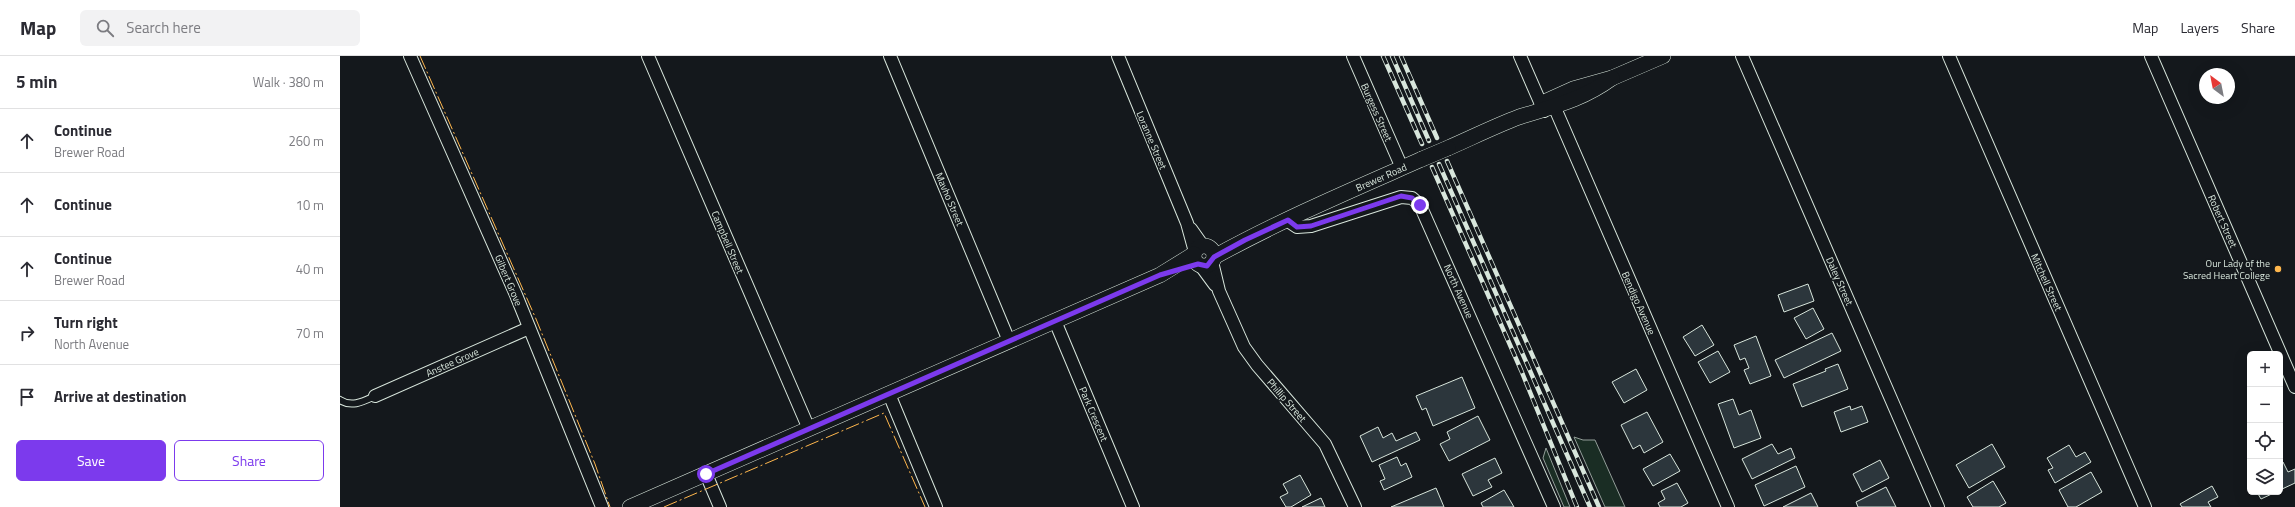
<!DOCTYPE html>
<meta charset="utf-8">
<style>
body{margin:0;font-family:"Titillium Web",sans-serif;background:#f2f2f3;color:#2b2b33}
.controls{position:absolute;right:12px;bottom:12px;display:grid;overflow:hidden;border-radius:6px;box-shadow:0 4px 16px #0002}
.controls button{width:36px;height:36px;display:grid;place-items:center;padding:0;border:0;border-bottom:1px solid #e1e1e2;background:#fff;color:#2b2b33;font:20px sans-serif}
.compass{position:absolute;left:1859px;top:12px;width:36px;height:36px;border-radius:50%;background:#fff;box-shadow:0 4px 16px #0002;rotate:328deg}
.stop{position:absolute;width:12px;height:12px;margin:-9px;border:3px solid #7c3aed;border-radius:50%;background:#fff}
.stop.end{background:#7c3aed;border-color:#fff;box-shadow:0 1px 4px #0008}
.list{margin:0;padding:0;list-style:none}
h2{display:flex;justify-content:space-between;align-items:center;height:52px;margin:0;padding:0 16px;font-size:17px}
h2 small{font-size:13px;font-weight:400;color:#7c7c81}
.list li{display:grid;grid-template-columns:26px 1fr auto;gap:12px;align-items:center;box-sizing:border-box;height:64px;padding:0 16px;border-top:1px solid #e1e1e2}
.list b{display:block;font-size:15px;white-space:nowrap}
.list p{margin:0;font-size:13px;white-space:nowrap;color:#7c7c81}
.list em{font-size:13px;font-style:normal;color:#7c7c81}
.actions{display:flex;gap:8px;padding:12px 16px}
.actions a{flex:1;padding:9px 0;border:1px solid #7c3aed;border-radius:6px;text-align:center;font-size:14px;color:#7c3aed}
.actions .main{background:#7c3aed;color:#fff}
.icon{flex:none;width:22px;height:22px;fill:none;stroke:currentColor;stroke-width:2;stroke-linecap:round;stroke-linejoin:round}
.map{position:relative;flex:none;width:1955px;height:451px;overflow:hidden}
header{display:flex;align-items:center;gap:24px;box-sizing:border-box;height:56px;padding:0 20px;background:#fff;border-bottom:1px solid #e1e1e2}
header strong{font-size:19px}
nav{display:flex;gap:22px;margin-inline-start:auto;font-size:14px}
.search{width:280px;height:36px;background:#f2f2f3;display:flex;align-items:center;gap:10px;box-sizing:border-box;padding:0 14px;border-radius:6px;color:#7c7c81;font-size:15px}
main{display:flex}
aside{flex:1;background:#fff}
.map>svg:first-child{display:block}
.green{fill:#1a2d24;stroke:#939e99}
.building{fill:#2c363c;stroke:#d8e6dc}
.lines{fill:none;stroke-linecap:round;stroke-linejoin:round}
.service-casing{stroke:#d8e6dc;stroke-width:8}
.minor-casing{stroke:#d8e6dc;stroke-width:14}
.tertiary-casing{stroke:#d8e6dc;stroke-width:16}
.service{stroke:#14181c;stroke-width:6}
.minor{stroke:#14181c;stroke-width:12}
.tertiary{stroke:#14181c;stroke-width:15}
.rail-casing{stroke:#d8e6dc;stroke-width:4.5}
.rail{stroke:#14181c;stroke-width:3;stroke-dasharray:9;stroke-linecap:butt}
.tertiary-bridge-casing{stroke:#d8e6dc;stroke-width:16;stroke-linecap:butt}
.tertiary-bridge{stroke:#14181c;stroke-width:15}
.power{stroke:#ffb74d;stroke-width:1;stroke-dasharray:14 3 2 3;stroke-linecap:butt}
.route{stroke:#7c3aed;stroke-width:5}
.poi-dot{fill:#ffb74d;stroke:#14181c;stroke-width:1.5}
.labels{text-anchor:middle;stroke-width:3;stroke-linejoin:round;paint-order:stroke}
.street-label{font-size:10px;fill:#d8e6dc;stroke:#14181c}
.poi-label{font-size:10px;fill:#d8e6dc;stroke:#14181c;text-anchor:end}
</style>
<header>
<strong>Map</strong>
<div class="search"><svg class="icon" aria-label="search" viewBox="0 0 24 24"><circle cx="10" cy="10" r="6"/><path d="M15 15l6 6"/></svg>Search here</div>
<nav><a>Map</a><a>Layers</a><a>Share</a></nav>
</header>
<main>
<aside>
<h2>5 min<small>Walk · 380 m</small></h2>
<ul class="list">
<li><svg class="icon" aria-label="ahead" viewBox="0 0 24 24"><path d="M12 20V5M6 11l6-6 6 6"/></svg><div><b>Continue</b><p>Brewer Road</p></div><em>260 m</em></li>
<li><svg class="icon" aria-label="ahead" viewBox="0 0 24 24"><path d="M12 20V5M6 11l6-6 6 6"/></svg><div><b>Continue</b></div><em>10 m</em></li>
<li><svg class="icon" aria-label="ahead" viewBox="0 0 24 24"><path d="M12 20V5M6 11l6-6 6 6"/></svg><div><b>Continue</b><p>Brewer Road</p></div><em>40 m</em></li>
<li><svg class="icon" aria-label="right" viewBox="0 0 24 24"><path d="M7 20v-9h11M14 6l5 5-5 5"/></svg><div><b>Turn right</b><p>North Avenue</p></div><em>70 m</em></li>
<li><svg class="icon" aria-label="arrive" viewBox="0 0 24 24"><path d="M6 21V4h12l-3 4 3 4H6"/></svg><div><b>Arrive at destination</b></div></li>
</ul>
<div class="actions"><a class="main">Save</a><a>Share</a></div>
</aside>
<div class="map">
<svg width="1955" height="451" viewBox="0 0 1955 451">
<rect width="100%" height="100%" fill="#14181c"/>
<g class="green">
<polygon points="1234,381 1243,384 1255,384 1285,451 1265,451"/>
<polygon points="1206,392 1230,451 1224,451 1203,402"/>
</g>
<g class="building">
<polygon points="1468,228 1474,245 1444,256 1438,239"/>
<polygon points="1473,252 1484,273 1466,283 1454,262"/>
<polygon points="1362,269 1374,289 1355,300 1343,281"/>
<polygon points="1492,277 1501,295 1444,322 1435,304"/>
<polygon points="1416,280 1431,320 1410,328 1404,314 1409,312 1405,302 1400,304 1394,289"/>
<polygon points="1378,295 1390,316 1370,327 1358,306"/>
<polygon points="1498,308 1508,333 1462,351 1453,328 1486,315 1485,313"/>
<polygon points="1296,313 1307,334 1284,347 1272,326"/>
<polygon points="1122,321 1135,352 1093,370 1086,352 1082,354 1076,340"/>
<polygon points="1393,343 1399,359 1411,354 1421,382 1394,392 1378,348"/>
<polygon points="1510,350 1511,354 1522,350 1528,366 1501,376 1494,356"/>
<polygon points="1307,356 1323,386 1304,397 1300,389 1293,393 1281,369"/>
<polygon points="1138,360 1150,384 1109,405 1100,388 1110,383 1107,376"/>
<polygon points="1038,371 1043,382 1052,377 1056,385 1076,376 1080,384 1032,406 1020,380"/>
<polygon points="1432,388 1438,398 1451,392 1455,402 1412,423 1402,403"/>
<polygon points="1652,388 1665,411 1629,432 1616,409"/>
<polygon points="1729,389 1736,401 1745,396 1751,406 1715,427 1708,414 1713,412 1707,402"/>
<polygon points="1330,398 1340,415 1313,430 1303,413"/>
<polygon points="1057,401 1061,410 1066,407 1072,421 1044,434 1040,425 1045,423 1039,409"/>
<polygon points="1155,402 1162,417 1148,424 1152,431 1133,440 1122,418"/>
<polygon points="1540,404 1549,422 1522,436 1513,418"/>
<polygon points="1943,406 1948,416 1955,413 1955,427 1940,434 1940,407"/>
<polygon points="1456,410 1465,431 1424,450 1415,429"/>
<polygon points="1751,416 1762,436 1736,451 1728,451 1719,434"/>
<polygon points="960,419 971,439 951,451 946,451 940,441 948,437 943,428"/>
<polygon points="1653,425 1666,447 1659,451 1633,451 1627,441"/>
<polygon points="1337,427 1348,447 1341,451 1320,451 1318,447 1325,443 1321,435"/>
<polygon points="1872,430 1878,441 1868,446 1871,451 1842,451 1840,448"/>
<polygon points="1546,431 1556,451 1518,451 1516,446"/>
<polygon points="1096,432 1104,451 1051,451"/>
<polygon points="1164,434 1174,451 1143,451 1141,447"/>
<polygon points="1917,436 1936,436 1921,443"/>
<polygon points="1471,437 1478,451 1443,451"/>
<polygon points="981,442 985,451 962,451"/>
</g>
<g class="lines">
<defs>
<path id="service" d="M0,344C12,352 24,345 35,340"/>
<g id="minor">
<polyline points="70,0 176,239 262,451"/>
<polyline points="308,0 469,373"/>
<polyline points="550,0 669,285"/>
<polyline points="778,0 847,167 855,196"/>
<polyline points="1013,0 1062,112"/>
<polyline points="1180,0 1204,55"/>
<polyline points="1402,0 1598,451"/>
<polyline points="1609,0 1805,451"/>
<polyline points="1811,0 1955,331"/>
<polyline points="1211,43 1388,451"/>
<polyline points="948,165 957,171 971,170 1061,141 1072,142 1080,149 1214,451"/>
<polyline points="851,173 863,190"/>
<polyline points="872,206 879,235 904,291 917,309 985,388 1015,451"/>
<polyline points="861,210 875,229"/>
<polyline points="715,265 793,451"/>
<polyline points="549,338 596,451"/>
<polyline points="35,340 189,272"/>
<polyline points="366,418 380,451"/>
</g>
<g id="tertiary">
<polyline points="1202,47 1233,33 1272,22 1323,0"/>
<path d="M1108,92C1131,82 1155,70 1179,61C1214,50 1242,44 1272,22"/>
<circle cx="864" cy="200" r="10"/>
<path d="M874,201C941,164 1012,134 1082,103"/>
<polyline points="290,451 820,219 854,198"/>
</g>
</defs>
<use href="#service" class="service-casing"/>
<use href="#minor" class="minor-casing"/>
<use href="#tertiary" class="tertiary-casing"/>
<use href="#service" class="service"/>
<use href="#minor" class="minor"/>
<use href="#tertiary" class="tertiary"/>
<defs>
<g id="rail">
<polyline points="1043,0 1082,88"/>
<polyline points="1052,0 1089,85"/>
<polyline points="1061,0 1097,82"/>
<polyline points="1107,105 1259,451"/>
<polyline points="1099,108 1250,451"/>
<polyline points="1092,111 1181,314 1237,451"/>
</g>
</defs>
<use href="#rail" class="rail-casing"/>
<use href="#rail" class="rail"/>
<defs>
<polyline id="tertiary-bridge" points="1082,103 1108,92"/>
</defs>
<use href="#tertiary-bridge" class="tertiary-bridge-casing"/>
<use href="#tertiary-bridge" class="tertiary-bridge"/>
<g class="power">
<polyline points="80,0 196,263 255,408 270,451"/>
<polyline points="324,451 544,357 585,451"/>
</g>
</g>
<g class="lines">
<polyline class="route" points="366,418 820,219 858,208 867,210 874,201 905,184 948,164 957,171 971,170 1061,140 1072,142 1080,149"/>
</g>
<circle class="poi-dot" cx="1938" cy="213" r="4"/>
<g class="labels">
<g class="street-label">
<text transform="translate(1037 56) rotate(66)" y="4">Burgess Street</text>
<text transform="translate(812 84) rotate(67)" y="4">Loranne Street</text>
<text transform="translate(1041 121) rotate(-24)" y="4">Brewer Road</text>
<text transform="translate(610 143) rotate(67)" y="4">Mavho Street</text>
<text transform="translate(1883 165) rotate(66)" y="4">Robert Street</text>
<text transform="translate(388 186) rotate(67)" y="4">Campbell Street</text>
<text transform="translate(169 224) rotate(67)" y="4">Gilbert Grove</text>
<text transform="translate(1500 225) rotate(66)" y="4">Daley Street</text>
<text transform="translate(1707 226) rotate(66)" y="4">Mitchell Street</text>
<text transform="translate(1119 235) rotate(66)" y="4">North Avenue</text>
<text transform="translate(1299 247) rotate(66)" y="4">Bendigo Avenue</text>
<text transform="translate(112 306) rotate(-24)" y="4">Anstee Grove</text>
<text transform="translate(947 344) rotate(49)" y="4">Phillip Street</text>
<text transform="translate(754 358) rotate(67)" y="4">Park Crescent</text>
</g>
<g class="poi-label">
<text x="1930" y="211">Our Lady of the<tspan x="1930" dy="12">Sacred Heart College</tspan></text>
</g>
</g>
</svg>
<div class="controls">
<button>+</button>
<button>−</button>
<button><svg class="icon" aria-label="locate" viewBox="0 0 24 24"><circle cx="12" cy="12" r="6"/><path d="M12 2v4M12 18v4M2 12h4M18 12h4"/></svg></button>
<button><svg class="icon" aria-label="layers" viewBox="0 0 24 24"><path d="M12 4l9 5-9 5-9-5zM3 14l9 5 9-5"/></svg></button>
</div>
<svg class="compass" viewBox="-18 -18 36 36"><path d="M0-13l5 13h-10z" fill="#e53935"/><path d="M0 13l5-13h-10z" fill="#7c7c81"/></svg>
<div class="stop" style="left:366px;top:418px"></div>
<div class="stop end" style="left:1080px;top:149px"></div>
</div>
</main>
